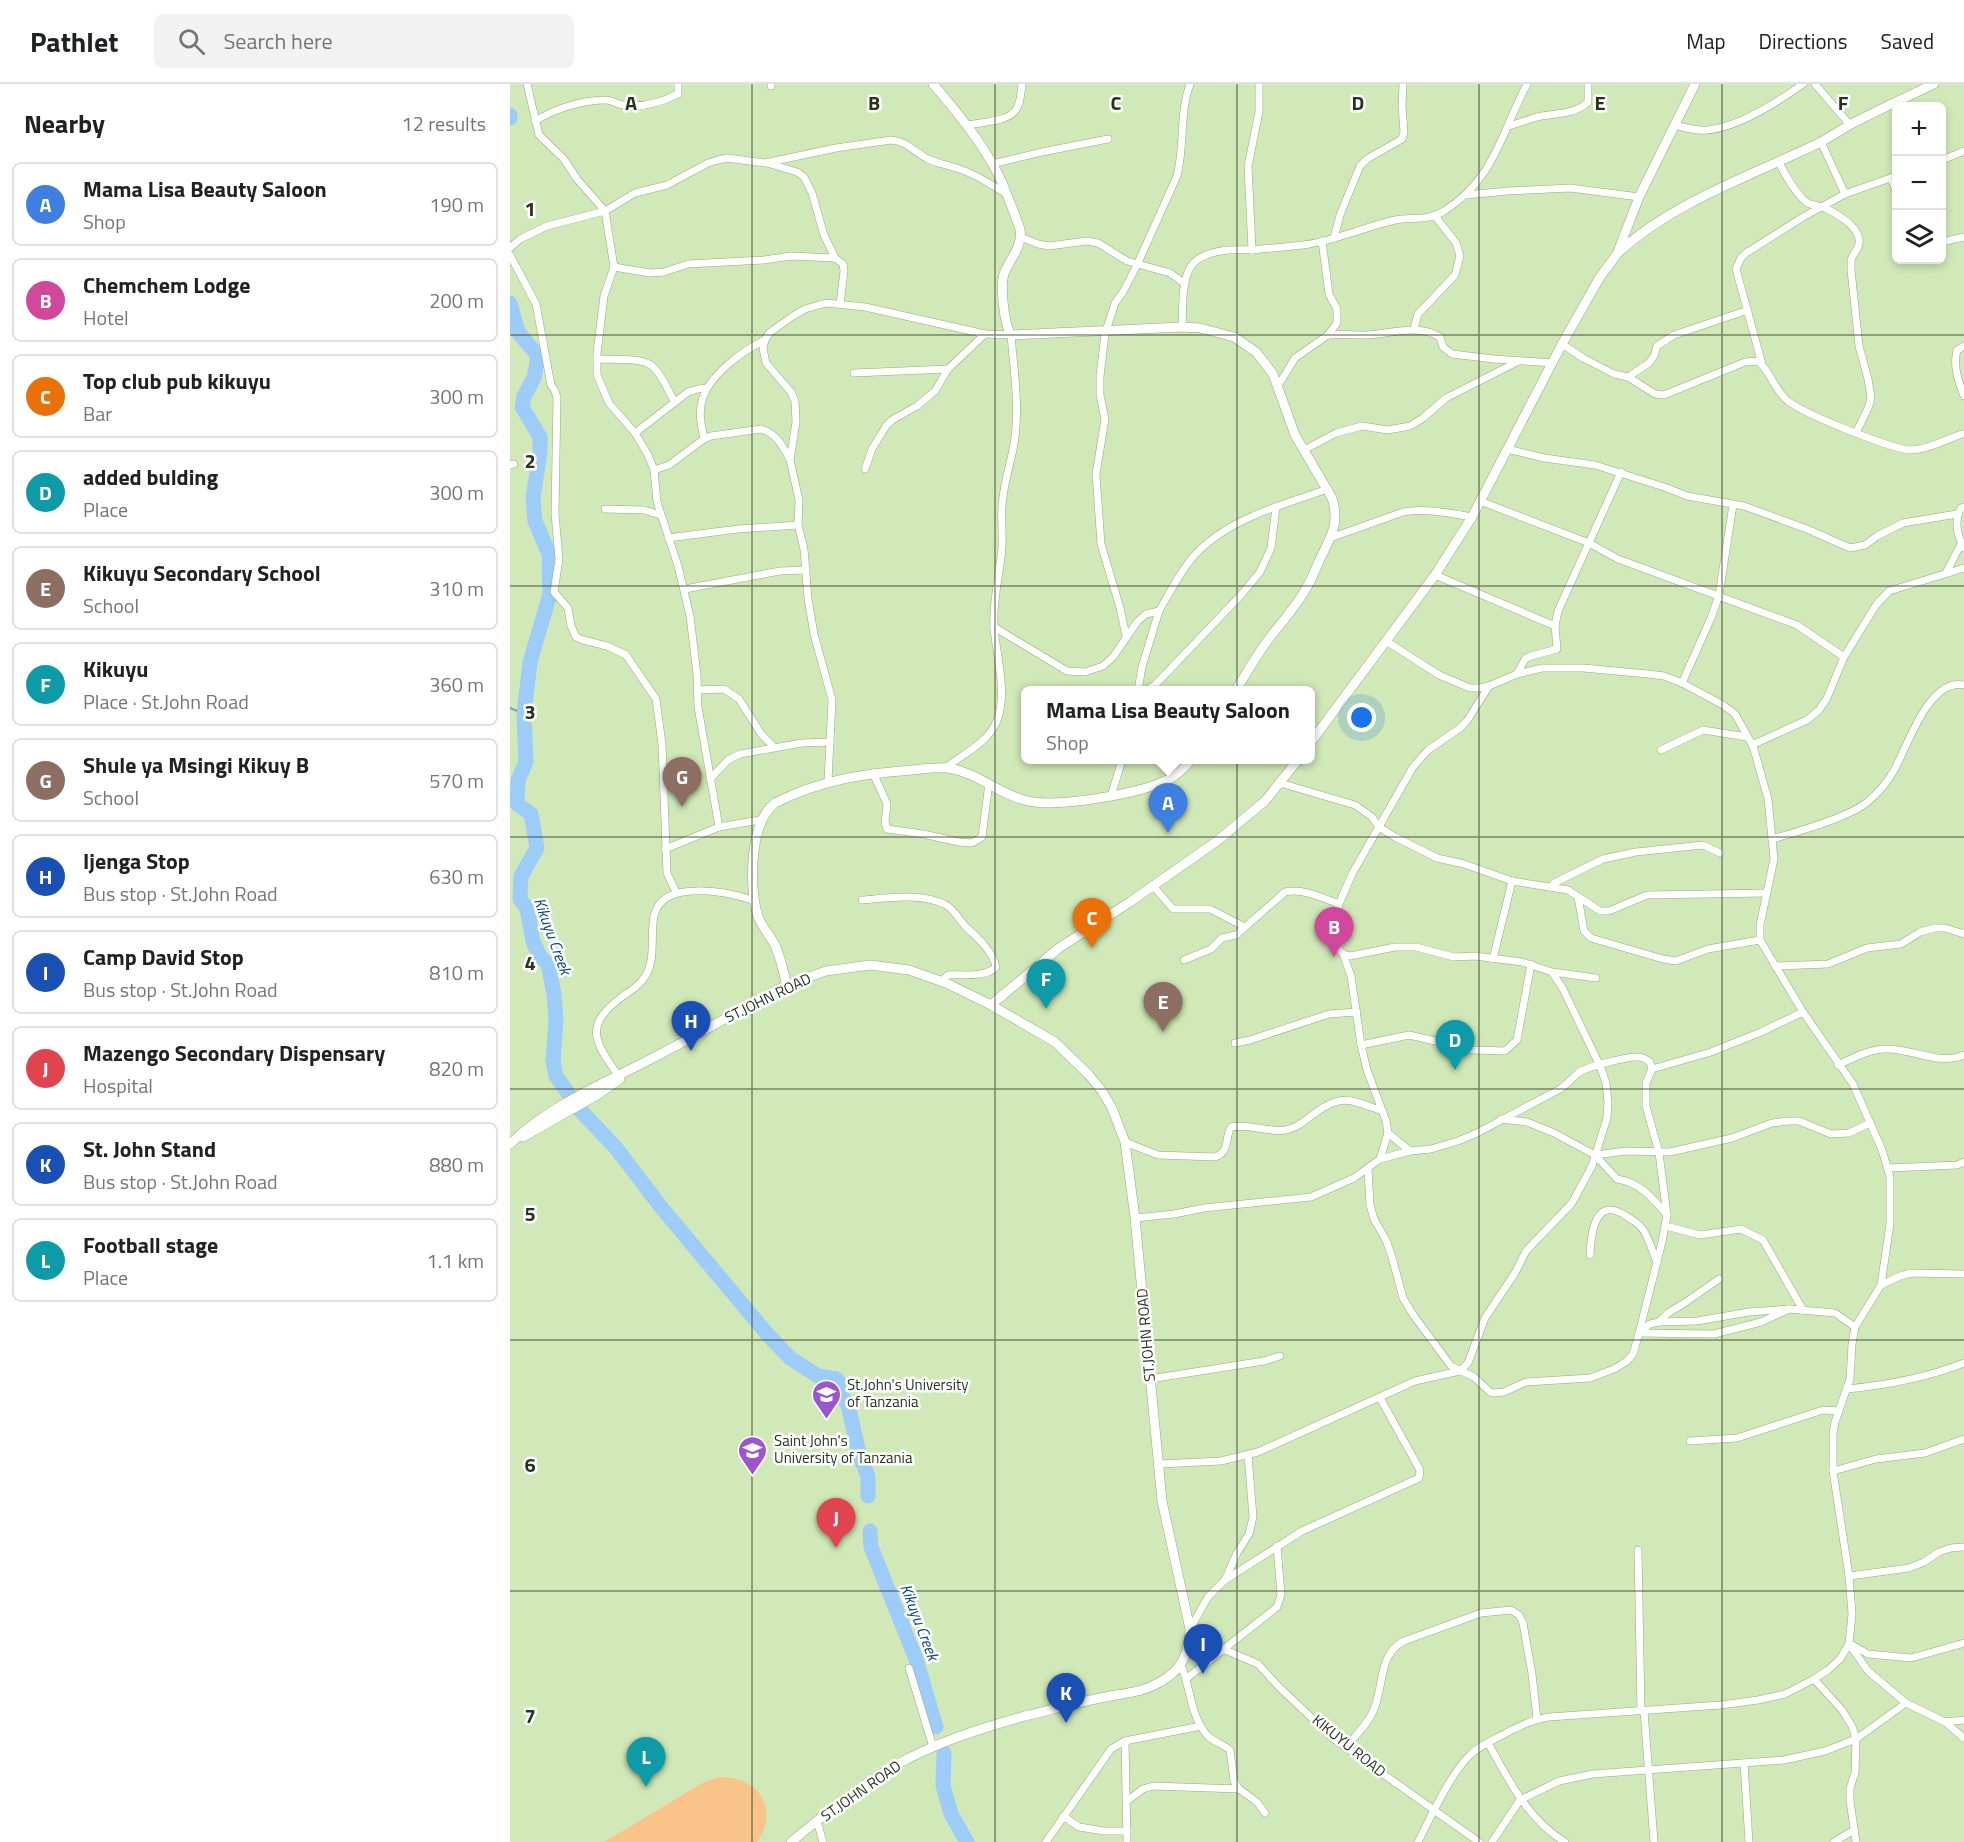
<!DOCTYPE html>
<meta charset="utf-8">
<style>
body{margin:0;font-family:"Titillium Web",sans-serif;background:#f2f2f2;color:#202124}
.controls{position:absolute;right:18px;top:18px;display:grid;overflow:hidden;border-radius:9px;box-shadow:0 3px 9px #0003}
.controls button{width:54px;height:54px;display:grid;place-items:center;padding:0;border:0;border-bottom:2px solid #e0e0e0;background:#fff;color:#202124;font:30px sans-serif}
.you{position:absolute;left:852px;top:634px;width:21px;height:21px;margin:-15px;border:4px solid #fff;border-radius:50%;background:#1a73e8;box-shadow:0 0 0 9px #1a73e833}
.badge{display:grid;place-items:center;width:39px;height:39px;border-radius:50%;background:#9a56ca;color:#fff;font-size:20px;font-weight:700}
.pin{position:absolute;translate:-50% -50px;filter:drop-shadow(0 2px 3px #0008)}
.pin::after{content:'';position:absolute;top:32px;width:21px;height:18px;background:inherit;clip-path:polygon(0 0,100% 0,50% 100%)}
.popup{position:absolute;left:511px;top:602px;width:294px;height:78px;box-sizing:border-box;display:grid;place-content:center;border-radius:9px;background:#fff;filter:drop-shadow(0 2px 4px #0005);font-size:20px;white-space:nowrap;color:#757577}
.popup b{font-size:22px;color:#202124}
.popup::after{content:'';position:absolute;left:50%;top:100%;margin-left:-12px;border:12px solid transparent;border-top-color:#fff}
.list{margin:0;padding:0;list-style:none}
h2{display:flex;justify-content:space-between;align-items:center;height:78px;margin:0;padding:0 24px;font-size:26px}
h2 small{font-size:20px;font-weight:400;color:#757577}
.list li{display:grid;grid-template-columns:39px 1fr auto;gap:18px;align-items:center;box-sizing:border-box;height:84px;margin:0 12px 12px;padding:0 12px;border:2px solid #e0e0e0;border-radius:9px}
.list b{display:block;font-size:22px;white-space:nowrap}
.list p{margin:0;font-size:20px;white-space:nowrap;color:#757577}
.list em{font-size:20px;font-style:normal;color:#757577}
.icon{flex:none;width:33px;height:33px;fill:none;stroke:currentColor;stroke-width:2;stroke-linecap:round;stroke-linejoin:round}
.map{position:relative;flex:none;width:1454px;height:1758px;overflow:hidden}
header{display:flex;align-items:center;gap:36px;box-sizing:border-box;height:84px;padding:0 30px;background:#fff;border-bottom:2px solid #e0e0e0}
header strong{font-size:28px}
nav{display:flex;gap:33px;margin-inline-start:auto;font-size:21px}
.search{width:420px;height:54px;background:#f2f2f2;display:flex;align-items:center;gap:15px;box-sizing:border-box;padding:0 21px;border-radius:9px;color:#757577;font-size:22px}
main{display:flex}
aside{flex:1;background:#fff}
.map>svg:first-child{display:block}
.green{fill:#f9c48a}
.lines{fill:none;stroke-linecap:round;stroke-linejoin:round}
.stream{stroke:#7b9eb8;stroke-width:2}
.river{stroke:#9eccf9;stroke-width:15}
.minor-casing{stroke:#95ab7d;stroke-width:8}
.tertiary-casing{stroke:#95ab7d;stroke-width:10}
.minor{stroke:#fff;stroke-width:7}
.tertiary{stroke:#fff;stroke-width:9}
.grid{fill:none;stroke:#29321f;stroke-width:1.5;stroke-opacity:0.55}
.labels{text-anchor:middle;stroke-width:5;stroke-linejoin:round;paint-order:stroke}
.street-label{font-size:15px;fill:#29321f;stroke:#fff}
.poi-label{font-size:15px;fill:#29321f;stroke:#fff;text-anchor:start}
.water-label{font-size:16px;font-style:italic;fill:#0a4575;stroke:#fff}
.grid-label{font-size:20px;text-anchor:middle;font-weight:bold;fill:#29321f;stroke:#fff;stroke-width:5;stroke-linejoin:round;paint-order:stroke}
</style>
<header>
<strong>Pathlet</strong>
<div class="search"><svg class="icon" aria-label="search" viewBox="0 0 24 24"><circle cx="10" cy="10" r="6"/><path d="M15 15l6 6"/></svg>Search here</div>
<nav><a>Map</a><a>Directions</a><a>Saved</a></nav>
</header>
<main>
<aside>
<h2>Nearby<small>12 results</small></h2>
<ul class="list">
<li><span class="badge" style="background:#3f7fe0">A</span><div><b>Mama Lisa Beauty Saloon</b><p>Shop</p></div><em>190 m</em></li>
<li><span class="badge" style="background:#d1479c">B</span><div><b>Chemchem Lodge</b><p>Hotel</p></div><em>200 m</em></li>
<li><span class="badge" style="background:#e8710a">C</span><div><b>Top club pub kikuyu</b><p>Bar</p></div><em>300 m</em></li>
<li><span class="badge" style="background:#0f9aa8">D</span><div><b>added bulding</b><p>Place</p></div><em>300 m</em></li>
<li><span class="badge" style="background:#8d6e63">E</span><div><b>Kikuyu Secondary School</b><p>School</p></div><em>310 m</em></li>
<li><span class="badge" style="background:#0f9aa8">F</span><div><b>Kikuyu</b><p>Place · St.John Road</p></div><em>360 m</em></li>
<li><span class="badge" style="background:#8d6e63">G</span><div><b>Shule ya Msingi Kikuy B</b><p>School</p></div><em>570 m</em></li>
<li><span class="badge" style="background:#1a4fb4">H</span><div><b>Ijenga Stop</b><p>Bus stop · St.John Road</p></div><em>630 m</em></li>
<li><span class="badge" style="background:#1a4fb4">I</span><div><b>Camp David Stop</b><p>Bus stop · St.John Road</p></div><em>810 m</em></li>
<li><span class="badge" style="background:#e0444e">J</span><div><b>Mazengo Secondary Dispensary</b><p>Hospital</p></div><em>820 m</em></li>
<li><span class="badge" style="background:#1a4fb4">K</span><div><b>St. John Stand</b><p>Bus stop · St.John Road</p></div><em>880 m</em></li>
<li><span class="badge" style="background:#0f9aa8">L</span><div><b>Football stage</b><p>Place</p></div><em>1.1 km</em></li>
</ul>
</aside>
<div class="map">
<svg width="1454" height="1758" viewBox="0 0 1454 1758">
<rect width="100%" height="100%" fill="#d1e9b8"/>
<path class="green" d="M210,1693C249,1693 270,1725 247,1758H94L194,1698Z"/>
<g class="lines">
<polyline class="stream" points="0,624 14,630"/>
<g class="river">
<polyline points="0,31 0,34"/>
<polyline points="0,219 8,248 28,272 24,294 14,312 12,323 30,353 30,368 23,414 25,437 39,470 40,510 20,578 14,630 16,678 8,696 7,720 21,730 27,764 11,792 10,815 17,825 23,857 29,871 38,880 44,910 46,936 43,977 46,992 70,1026 106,1064 151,1123 258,1251 280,1274 308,1292 326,1295 330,1300 329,1304 330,1309 338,1321 349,1369 358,1393 358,1412"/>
<polyline points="360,1447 361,1463 406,1575 426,1643"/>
<polyline points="434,1669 433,1701 441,1730 457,1758"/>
</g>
<defs>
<g id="minor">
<polyline points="17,0 29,51 53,74 67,95 95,127 104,183 94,212 87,269 87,291 99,319 125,349 138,371 144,386 147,418 168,482 180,532 187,591 188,623 209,743"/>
<polyline points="1305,0 1340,41"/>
<polyline points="261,2 261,0"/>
<path d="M25,37C45,25 71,16 96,16C102,16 108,21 114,21C132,24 152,18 168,10V0"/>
<path d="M458,41C472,38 500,38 507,24C511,17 511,7 512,0"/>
<path d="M1165,41C1176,44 1185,47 1197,46C1228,44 1269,17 1293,0"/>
<path d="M999,42C1008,39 1018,36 1027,33C1044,29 1065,31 1078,18V0"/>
<polyline points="1311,58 1335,110"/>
<polyline points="1432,76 1454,67"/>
<path d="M1268,77C1275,90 1283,106 1294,116C1300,123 1308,120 1315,124C1327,130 1347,142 1349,155C1351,164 1342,169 1341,177C1341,177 1341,185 1341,186L1349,262L1358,295L1361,313L1359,322L1346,349"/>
<polyline points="257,79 287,88 294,93 302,109 314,151 325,174"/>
<polyline points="482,80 532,68 598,55"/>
<polyline points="1381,94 1386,107"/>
<polyline points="956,111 998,107 1060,104 1129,113"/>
<polyline points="511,153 528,160 539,162 577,157 588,159 617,177 660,189 675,200"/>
<polyline points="824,154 830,131 850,82 857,75 892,55 894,48 892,22 893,0"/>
<polyline points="1432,158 1454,153"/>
<path d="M0,164L10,155L37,142L95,127L125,109L157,101L198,79L208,76L217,74L255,79L326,64L381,56C397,57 404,68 418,75C428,80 439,81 449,85C466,90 480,100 495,109"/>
<polyline points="742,166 738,82 749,28 749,0"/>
<polyline points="0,171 26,220 41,301 44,305 47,313 45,430 49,475 44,508 58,524 61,542 66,553 73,556 97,562 116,571 146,615 152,660 157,789 166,808"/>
<polyline points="104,183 140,189 154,188 178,180 254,176 281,172 325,174 333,180 334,187 330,220"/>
<path d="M672,243C673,225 671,200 680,184C686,173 699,169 711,167C721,165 732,166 743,166C759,164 776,163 793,161C825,157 854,143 885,136C902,133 919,137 934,127C985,95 991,49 1017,0"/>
<polyline points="904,245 908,230 945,191 950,172 946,159 925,132"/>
<path d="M818,251C831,250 844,251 856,251C882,250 906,239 930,253L933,263L942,270L984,275L1043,279"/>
<path d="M1052,260L1073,274L1104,290L1118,293L1145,310L1154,311L1235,278L1248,277C1261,288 1265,307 1278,317C1294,330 1383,366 1402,366C1419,365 1438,355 1454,349"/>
<path d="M1454,262L1447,266C1443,282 1448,297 1454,312"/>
<path d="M87,275C101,276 131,273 142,282C152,290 158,307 165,318"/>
<polyline points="1252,280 1226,185 1231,174 1236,169 1293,133 1335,110 1386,92"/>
<polyline points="344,289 438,285"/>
<polyline points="1118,293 1139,279 1144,272 1147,262 1164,251 1238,226"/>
<polyline points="768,302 785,274 818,251 827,239 827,225 819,210 812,157"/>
<polyline points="125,349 178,308 188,305 197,304"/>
<path d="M194,355C192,343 188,330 192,317C198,292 232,267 255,256"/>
<polyline points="997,365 1034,374 1085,381 1157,404 1177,412 1234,422 1297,445 1340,464 1355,461 1367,452 1393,439 1447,430"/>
<polyline points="794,366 826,349 852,342 878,346 900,342 913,334 936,314 1009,277"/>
<polyline points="0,381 4,380"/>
<polyline points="355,385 362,365 376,342 382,336 407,322 425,307 438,285 475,250"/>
<path d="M144,386L159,381L194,355L201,352L251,345C266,349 272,361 279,374"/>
<polyline points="970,417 1079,459 1108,475 1287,541 1334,573"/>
<path d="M1454,423L1451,424C1444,436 1447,452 1454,464"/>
<polyline points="95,425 134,426 150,431"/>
<path d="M823,453L893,428C916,424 939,429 962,433"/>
<polyline points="158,454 228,445 288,441"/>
<polyline points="1436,489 1451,460"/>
<polyline points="925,491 1045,542 1048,527 1111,388"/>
<polyline points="175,505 270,487 296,486"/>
<path d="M484,543L557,587L575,588L593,582L603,573L627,538L636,530L649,527C659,510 670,488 683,473C716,435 772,421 818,405"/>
<path d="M616,552L610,524L591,460L586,390L595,335L590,311V292L595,250L605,219L613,208L627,181L667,92C675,61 669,30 680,0"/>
<path d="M876,557L929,591L960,604H969L979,602L1007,590L1032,584H1073L1138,590L1154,592L1172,599L1213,621L1225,630L1243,662L1258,715L1264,775L1250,841V856L1293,928L1343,1000L1372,1066L1380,1093V1140L1371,1201L1345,1243L1342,1260L1340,1295L1325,1338L1323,1350V1387L1339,1492L1342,1530L1339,1560L1330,1575L1318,1586L1304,1595L1275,1610L1248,1616L1211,1621L1039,1633C1023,1635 1010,1642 996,1649C984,1656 970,1661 960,1671C941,1689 920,1734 908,1758"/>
<polyline points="1007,590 1015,575 1021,572 1047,565 1045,542"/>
<polyline points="1172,599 1201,534 1209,511 1223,421"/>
<polyline points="188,606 214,605 229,615 252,651 264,663"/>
<polyline points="628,606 632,583 649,527"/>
<polyline points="637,606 645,601 731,511 750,488 761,464 766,423"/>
<polyline points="1242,661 1297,636 1309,626 1317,614 1334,573 1366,521 1379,507 1454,484"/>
<polyline points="1151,666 1193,646 1237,653"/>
<polyline points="363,689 377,720 375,738 377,745 413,750 449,758 462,759 472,753 479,699"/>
<polyline points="200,695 218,676 230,670 292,659 320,658"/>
<path d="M318,697L322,616L304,550L298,515L294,465L288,441L289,416L280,376L286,338L285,317L281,308L256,279L253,264L255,256L259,249L283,232L295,225L316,219L355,223L475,250L501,251C504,288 510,324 504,360C501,378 495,395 493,413C490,430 493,446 492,463C490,490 482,518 484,545C487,572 498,613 486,639C477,659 452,671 435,684"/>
<polyline points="770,699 845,721 862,733 869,743 885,753 927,774 954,780 1002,797 1058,806 1090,827 1099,827 1137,811 1257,809"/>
<polyline points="601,712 612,676"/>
<path d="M1262,755C1287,748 1337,734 1356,719C1366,711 1377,699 1383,688C1397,665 1418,593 1454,601"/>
<polyline points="155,765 209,743 250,736"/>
<polyline points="643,802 663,825 700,825 735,843"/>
<polyline points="1042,803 1044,799 1093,775 1126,768 1193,761 1210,769"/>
<polyline points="1068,813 1074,847 1081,854 1153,875 1166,877 1198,865 1250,856"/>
<path d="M352,816C378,814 411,808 436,821C445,826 450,838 458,845C469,855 483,868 486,883C475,894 452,890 438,891L431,898"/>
<polyline points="983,875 1002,797"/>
<path d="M674,876L701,865L712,854L726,851L775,808C793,804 813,814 829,820"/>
<polyline points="1265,882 1318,880 1357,864 1391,860 1410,848 1425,844 1435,844 1454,850"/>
<polyline points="1042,888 1086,894"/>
<polyline points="725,959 740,956 819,930 847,928"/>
<polyline points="851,961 899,951 964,966 995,967 1007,956 1021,880"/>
<path d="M1328,981C1343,974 1360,965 1376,965C1402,964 1428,982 1454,971"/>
<path d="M108,991C83,956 74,941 113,912C122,906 131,900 136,891C146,873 140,851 144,832C152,794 219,808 245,817"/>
<path d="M991,1035L1017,1038L1044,1049L1085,1071L1107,1095C1129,1098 1143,1114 1157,1131"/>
<polyline points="878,1049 900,1067"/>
<path d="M615,1058L648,1071L705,1073C721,1067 714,1055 721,1043C740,1039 757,1049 776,1046C786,1044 793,1038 801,1032C832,1008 839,1016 873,1027"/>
<polyline points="1085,1071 1116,1067 1160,1068 1222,1054 1262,1039 1278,1037 1289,1037 1321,1050 1339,1049 1360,1039"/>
<path d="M870,1075L900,1067L921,1065L948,1057L967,1049L1050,1005C1057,1000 1062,995 1068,989C1076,983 1115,973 1127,973C1132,973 1136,975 1140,978L1142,985"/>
<polyline points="1378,1084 1447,1081 1454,1078"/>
<polyline points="858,1085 860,1121 864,1135 876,1156 882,1173 893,1214 904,1232 941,1282 964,1293 980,1308 984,1309 994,1308 1016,1298 1080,1294 1104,1285 1117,1277 1123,1270 1129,1249 1140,1240 1149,1238 1158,1229 1173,1220 1209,1195"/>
<polyline points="625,1134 664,1130 694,1124 801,1113 844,1094 870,1075 878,1049 876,1037 857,986 851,961 841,892 833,870"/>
<polyline points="1156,1142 1190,1151 1231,1145 1253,1156 1293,1226"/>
<path d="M1080,1171C1081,1149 1085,1111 1116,1132C1121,1135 1128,1139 1131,1143C1139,1152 1142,1168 1147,1178"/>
<polyline points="1371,1201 1390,1192 1401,1189 1454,1190"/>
<polyline points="1279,1225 1251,1238 1204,1250 1129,1249 1152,1158 1157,1131 1149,1069 1136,1022 1136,999 1142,985 1201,968 1251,948 1293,928"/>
<polyline points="1149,1238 1187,1237 1239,1228 1279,1225 1325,1229 1345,1243"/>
<polyline points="640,1295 754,1277 770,1272"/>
<path d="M1337,1305C1378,1301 1416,1294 1454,1279"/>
<polyline points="1180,1357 1227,1354 1313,1326 1329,1327"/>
<polyline points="649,1380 711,1377 748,1368 905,1297 950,1287 958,1279 975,1234 1005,1189 1016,1167 1062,1119 1082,1082 1097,1034 1098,1018 1096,999 1090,982 1053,905 1042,888 1012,878 965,872 944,873 906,863 885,863 840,872 833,870 827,863 825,856 824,847 829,820 842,790 903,683 918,666 950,644 957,637 979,602"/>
<polyline points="1323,1387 1366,1375 1415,1369 1454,1355"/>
<polyline points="1128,1466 1131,1627"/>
<polyline points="1339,1492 1399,1484 1414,1478 1429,1468 1441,1464 1454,1463"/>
<polyline points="715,1496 727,1469 739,1450 743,1433 738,1371"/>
<polyline points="680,1545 698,1513 715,1496 792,1447 909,1394 910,1386 870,1314"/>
<polyline points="1339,1560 1358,1587 1396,1619 1435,1638 1454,1636"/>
<polyline points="1342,1561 1358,1570 1401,1574 1454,1559"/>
<polyline points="713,1565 748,1580 769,1603 824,1655 969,1758"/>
<path d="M671,1581C681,1604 680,1634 699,1653C705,1658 714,1661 720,1666L724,1697L729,1705L747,1718L755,1729"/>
<polyline points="399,1584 423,1663"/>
<polyline points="677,1594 767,1523 771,1511 767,1462"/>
<polyline points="1304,1595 1332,1626 1342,1642 1346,1655 1345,1689 1340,1704 1340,1717 1346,1758"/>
<polyline points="1134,1627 1144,1758"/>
<polyline points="1435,1638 1454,1654"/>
<polyline points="615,1657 617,1758"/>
<path d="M978,1659C998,1695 1018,1736 1055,1758"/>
<path d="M835,1664C845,1652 859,1639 864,1625C874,1602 868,1570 894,1557L971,1529L1001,1526L1009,1531L1013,1539L1022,1590L1027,1635"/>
<polyline points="1234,1679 1239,1758"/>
<polyline points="617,1717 633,1705 643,1702 729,1705"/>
<polyline points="553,1732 569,1743 594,1747 617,1747"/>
<polyline points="307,1737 313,1758"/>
<polyline points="536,1758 601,1665 615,1657 691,1642"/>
<polyline points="982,1758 1010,1716 1049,1697 1083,1690 1274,1676 1315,1667 1346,1655 1396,1619"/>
<polyline points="1324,1758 1344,1746"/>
</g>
<g id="tertiary">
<path d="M423,0C447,28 470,56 487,88C496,106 503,126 510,145C513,163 500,174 494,190C490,202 494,240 501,251L672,243L690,244L724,253L746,268L763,290L785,351L822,414C830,440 821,452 810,475C805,486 801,498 794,508C784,525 770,540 758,556C746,572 736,590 726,606"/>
<path d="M1109,168C1161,119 1245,90 1309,59C1320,53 1331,46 1341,40C1369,26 1396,13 1424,0"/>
<polyline points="801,658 925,491 962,433 1052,260 1090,193 1107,170 1129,113 1185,0"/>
<path d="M277,901C273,888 271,874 265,861C259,850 250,841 247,829C239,801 240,737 265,719C310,696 352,690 402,686C413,685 426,683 438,684C466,688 487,709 514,716C543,725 629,710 657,696C666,692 675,683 681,676"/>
<polyline points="481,921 549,864 620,818 707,757 755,717 788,676"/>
<polyline points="13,1053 87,1011 110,995"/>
<path d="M0,1060C38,1023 86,1003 133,979C175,958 216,934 257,911L277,901L316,887L360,881L399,886L436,899L481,921L545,958L579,991L592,1007L602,1024L615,1058L625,1134L652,1417L680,1545C679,1566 674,1583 655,1595C634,1609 614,1609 590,1614C565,1619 540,1626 515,1632C472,1644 427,1658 388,1680C349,1702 315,1730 281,1758"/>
</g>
</defs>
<use href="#minor" class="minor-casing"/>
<use href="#tertiary" class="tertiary-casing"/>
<use href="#minor" class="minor"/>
<use href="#tertiary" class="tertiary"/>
</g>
<path class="grid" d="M242,0V1758M485,0V1758M727,0V1758M969,0V1758M1212,0V1758M0,251H1454M0,502H1454M0,753H1454M0,1005H1454M0,1256H1454M0,1507H1454"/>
<defs>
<symbol id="university-pin" viewBox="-11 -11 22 30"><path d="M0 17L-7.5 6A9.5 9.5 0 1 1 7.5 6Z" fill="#9a56ca" stroke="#fff"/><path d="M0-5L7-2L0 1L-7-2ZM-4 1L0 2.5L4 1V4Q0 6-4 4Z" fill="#fff"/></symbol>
</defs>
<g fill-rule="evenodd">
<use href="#university-pin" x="300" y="1294" width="33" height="45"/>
<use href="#university-pin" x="226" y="1350" width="33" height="45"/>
</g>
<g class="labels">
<g class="street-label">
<text transform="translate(258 914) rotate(-26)" y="5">ST.JOHN ROAD</text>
<text transform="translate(636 1251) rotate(-95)" y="5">ST.JOHN ROAD</text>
<text transform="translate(839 1662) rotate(39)" y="5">KIKUYU ROAD</text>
<text transform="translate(351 1707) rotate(-35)" y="5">ST.JOHN ROAD</text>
</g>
<g class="poi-label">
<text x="337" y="1306">St.John's University<tspan x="337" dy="17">of Tanzania</tspan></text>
<text x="264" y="1362">Saint John's<tspan x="264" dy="17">University of Tanzania</tspan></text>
</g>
<g class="water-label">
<text transform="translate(43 852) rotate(70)" y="6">Kikuyu Creek</text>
<text transform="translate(410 1538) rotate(69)" y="6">Kikuyu Creek</text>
</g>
</g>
<g class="grid-label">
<text x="121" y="26">A</text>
<text x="364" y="26">B</text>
<text x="606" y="26">C</text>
<text x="848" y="26">D</text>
<text x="1090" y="26">E</text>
<text x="1333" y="26">F</text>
<text x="20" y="132">1</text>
<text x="20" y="384">2</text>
<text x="20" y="635">3</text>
<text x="20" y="886">4</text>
<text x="20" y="1137">5</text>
<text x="20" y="1388">6</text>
<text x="20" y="1639">7</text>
</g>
</svg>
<div class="controls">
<button>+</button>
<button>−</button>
<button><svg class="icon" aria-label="layers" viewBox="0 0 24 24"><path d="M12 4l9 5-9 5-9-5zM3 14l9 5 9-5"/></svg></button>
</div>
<div class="you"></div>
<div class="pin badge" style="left:658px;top:749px;background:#3f7fe0">A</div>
<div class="popup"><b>Mama Lisa Beauty Saloon</b>Shop</div>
<div class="pin badge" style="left:824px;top:873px;background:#d1479c">B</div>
<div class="pin badge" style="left:582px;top:864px;background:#e8710a">C</div>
<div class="pin badge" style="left:945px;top:986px;background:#0f9aa8">D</div>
<div class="pin badge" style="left:653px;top:948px;background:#8d6e63">E</div>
<div class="pin badge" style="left:536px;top:925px;background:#0f9aa8">F</div>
<div class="pin badge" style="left:172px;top:723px;background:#8d6e63">G</div>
<div class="pin badge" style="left:181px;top:967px;background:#1a4fb4">H</div>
<div class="pin badge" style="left:693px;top:1590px;background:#1a4fb4">I</div>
<div class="pin badge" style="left:326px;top:1464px;background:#e0444e">J</div>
<div class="pin badge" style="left:556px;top:1639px;background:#1a4fb4">K</div>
<div class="pin badge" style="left:136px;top:1703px;background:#0f9aa8">L</div>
</div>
</main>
